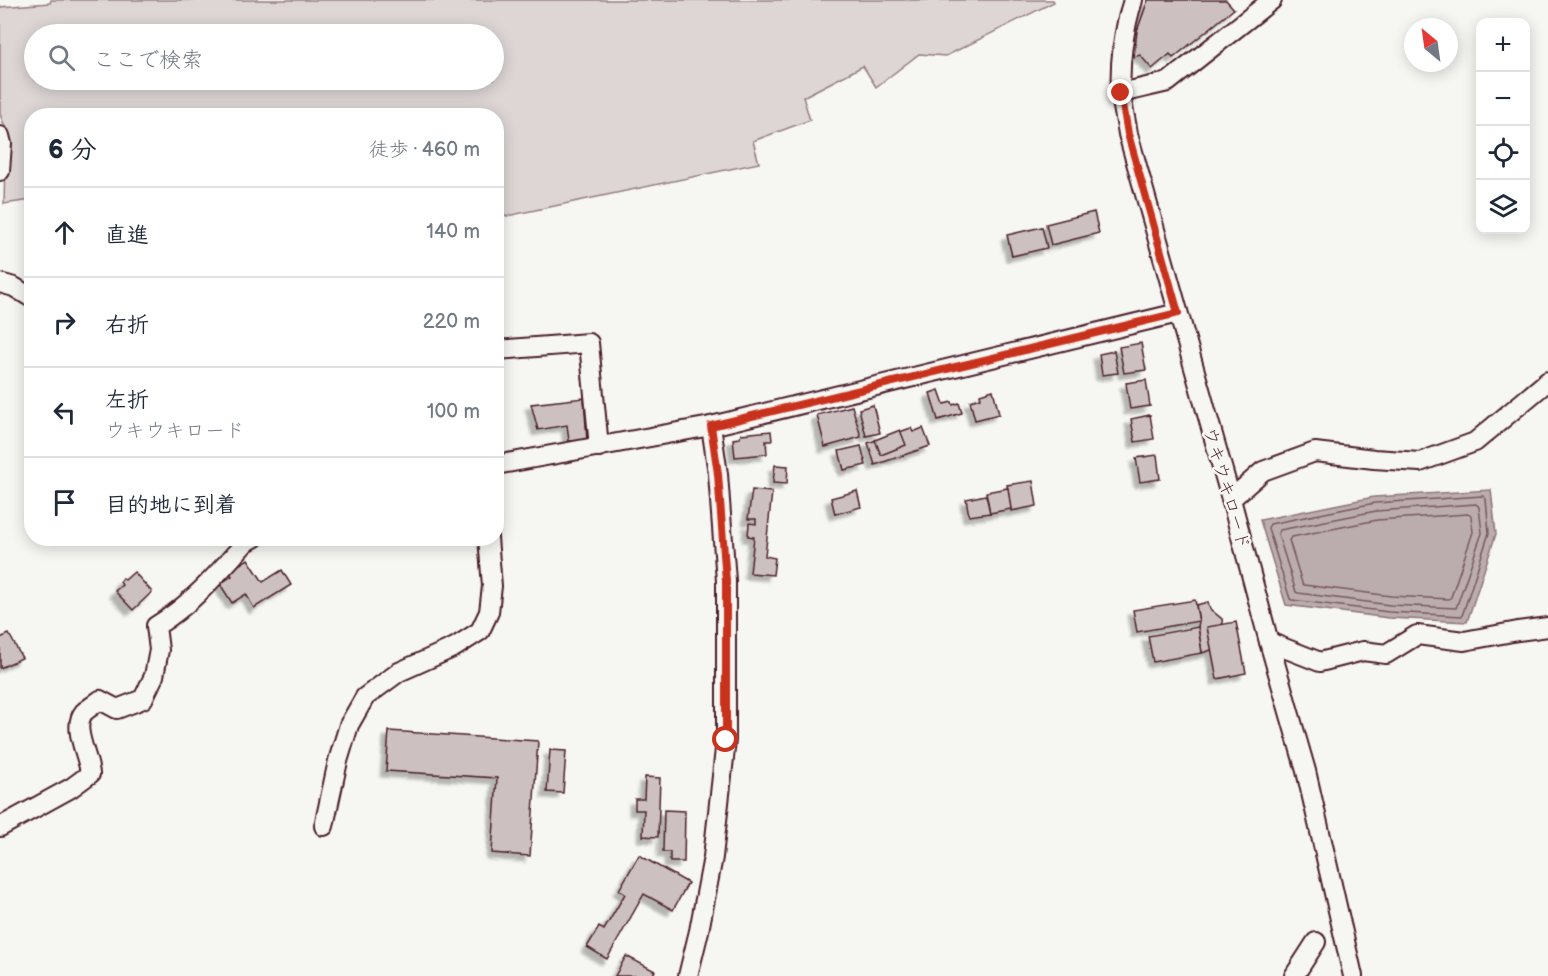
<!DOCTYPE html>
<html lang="ja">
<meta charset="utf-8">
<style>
body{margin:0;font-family:"Balsamiq Sans","Klee One",sans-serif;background:#f2f2f3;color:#1f2937}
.controls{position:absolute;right:18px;top:18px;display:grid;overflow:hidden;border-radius:12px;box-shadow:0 3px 15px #0003}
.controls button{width:54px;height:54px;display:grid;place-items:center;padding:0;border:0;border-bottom:2px solid #e0e1e3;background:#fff;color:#1f2937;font:30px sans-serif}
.compass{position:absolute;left:1404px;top:18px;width:54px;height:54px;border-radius:50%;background:#fff;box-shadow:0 3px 15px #0003;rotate:331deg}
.stop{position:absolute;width:18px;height:18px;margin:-14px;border:4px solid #c8321e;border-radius:50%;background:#fff}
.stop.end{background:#c8321e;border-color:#fff;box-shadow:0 2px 6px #0008}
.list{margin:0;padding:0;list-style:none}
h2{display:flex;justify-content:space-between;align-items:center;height:78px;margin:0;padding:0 24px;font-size:26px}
h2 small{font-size:20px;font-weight:400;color:#747a83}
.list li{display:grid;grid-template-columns:39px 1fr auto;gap:18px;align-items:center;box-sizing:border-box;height:90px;padding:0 24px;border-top:2px solid #e0e1e3}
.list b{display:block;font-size:22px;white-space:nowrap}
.list p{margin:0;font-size:20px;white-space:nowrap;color:#747a83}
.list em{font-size:20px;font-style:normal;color:#747a83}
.icon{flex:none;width:33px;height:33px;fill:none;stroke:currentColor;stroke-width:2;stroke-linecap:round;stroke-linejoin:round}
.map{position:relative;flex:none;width:1548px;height:976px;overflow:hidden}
.search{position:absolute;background:#fff;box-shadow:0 3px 15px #0003;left:24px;top:24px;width:480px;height:66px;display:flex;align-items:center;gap:15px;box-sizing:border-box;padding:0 21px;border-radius:33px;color:#747a83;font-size:22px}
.panel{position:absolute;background:#fff;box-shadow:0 3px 15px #0003;left:24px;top:108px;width:480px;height:438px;border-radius:24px}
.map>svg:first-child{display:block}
.green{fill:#ddd6d5;stroke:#947a80;stroke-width:1.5;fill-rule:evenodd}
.water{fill:#bbadae;stroke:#8e747a;stroke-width:1.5}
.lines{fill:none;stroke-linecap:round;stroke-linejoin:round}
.shore{stroke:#77585f;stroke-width:1.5}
.building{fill:#ccc1c0;stroke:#4a1f2b;stroke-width:1.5;filter:url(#shadow)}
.minor-casing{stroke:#4a1f2b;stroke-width:22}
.minor{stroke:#f6f6f2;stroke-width:18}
.route{stroke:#c8321e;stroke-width:8}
.labels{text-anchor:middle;stroke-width:5;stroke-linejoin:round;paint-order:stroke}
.street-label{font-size:18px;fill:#4a1f2b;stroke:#f6f6f2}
</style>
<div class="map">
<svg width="1548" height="976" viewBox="0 0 1548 976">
<defs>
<filter id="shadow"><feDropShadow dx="-5.5" dy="5.5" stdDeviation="1.5" flood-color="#0004"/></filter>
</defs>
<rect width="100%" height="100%" fill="#f6f6f2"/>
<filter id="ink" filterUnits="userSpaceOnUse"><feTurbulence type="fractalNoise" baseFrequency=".0167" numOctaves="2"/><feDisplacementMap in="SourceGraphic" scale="12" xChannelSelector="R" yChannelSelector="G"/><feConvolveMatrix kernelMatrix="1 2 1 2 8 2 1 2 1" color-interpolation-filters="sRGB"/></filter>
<g filter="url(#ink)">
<path class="green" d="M51,0H1053L1054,2L946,56L919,54L876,87L863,66L803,97L810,120L753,141L759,163L497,218L496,116H32L31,200L4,204L6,130L0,114V7L50,3ZM34,34H494V80H34Z"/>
<polygon class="water" points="1491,490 1496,534 1467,622 1389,618 1286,605 1260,520 1374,497"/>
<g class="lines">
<g class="shore">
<polygon points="1483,496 1486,499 1489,533 1462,616 1389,612 1292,600 1290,599 1268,528 1270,524 1375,503"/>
<polygon points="1476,504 1479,507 1482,533 1456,608 1390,605 1298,593 1296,592 1278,534 1280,530 1376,511"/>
<polygon points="1468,514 1471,516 1473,532 1451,597 1449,599 1391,596 1304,585 1302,583 1289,540 1292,537 1377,520"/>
</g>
</g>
<g class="building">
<polygon points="1148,0 1226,0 1234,9 1173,58 1170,54 1152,69 1140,55 1134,57 1137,31"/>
<polygon points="1094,212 1099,233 1051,245 1046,224"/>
<polygon points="1042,227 1047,248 1012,256 1007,235"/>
<polygon points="1141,343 1146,370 1124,373 1119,347"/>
<polygon points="1114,351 1118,373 1102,375 1099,354"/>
<polygon points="1146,380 1150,406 1130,409 1126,383"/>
<polygon points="939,390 944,404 952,402 953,405 959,403 962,413 938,420 930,393"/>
<polygon points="993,390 999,414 975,420 970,401 981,398 980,394"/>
<polygon points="584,398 587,441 569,441 567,425 538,430 531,404"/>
<polygon points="873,405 880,433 866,436 859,409"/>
<polygon points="852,406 861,437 825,447 817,415"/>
<polygon points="1150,415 1154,439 1135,442 1131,419"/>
<polygon points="911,428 913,432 923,428 930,446 875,465 868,443"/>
<polygon points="900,430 906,445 881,455 875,440"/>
<polygon points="771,431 772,441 766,441 767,454 735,457 733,439 740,438 741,434"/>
<polygon points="861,446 866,465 844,470 839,451"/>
<polygon points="1157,455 1160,479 1140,482 1136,458"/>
<polygon points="775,465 788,466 787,484 773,483"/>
<polygon points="1033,481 1037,506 1011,511 1007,485"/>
<polygon points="1008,488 1011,509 990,513 986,492"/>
<polygon points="752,490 772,492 765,556 775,558 773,575 750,573 754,537 748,536 749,523 756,524 756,519 748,519"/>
<polygon points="857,491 861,507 835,514 831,498"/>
<polygon points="986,495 990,513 969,516 966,499"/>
<polygon points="248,559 263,582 282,570 291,585 254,608 246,594 232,603 220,584 232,576 229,571"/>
<polygon points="134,572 152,592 133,610 115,591 122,585 120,582 123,578 125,580"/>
<polygon points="1195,600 1199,621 1137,632 1133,610"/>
<polygon points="1208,602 1210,609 1222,619 1227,645 1202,653 1198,627 1199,621 1196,605"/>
<polygon points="1236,622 1246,673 1217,679 1207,627"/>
<polygon points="1198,627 1202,653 1153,662 1148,636"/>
<polygon points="9,634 22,658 0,668 0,638"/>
<polygon points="389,731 538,741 530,856 492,853 497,778 386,771"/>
<polygon points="550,750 566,751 563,793 547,792"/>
<polygon points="645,777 660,778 658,837 643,836 644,810 635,810 635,799 644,799"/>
<polygon points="664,810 685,811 684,862 670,862 670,852 663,852"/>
<polygon points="639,855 688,883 673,910 644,894 607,959 587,947 599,927 604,930 625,894 619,890"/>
<polygon points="626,956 655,971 652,976 615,976"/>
</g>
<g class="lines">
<defs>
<g id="minor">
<path d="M1133,0C1124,28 1119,63 1121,92C1122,106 1126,120 1128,134L1231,499L1269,642L1306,771L1353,976"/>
<polyline points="1121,93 1168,82 1272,0"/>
<polyline points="0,136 2,144 0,171"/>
<polyline points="0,283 14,287 32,298"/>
<polyline points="496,350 589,343 599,447"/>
<polyline points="496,465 711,426 1178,313"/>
<polyline points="1231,499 1263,471 1315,452 1374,459 1420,462 1475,442 1548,381"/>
<polyline points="1269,642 1320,662 1363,651 1386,654 1417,635 1464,641 1518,631 1548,627"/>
<polyline points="324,826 338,761 349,725 365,697 399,672 455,647 480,631 489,612 492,586 488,538"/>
<path d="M0,827L71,788L90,774C89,756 71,728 84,712C89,708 95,704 100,700L117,709L143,699L154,676L159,650L156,626C191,605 218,573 245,543L254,538"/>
<polyline points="688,976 699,931 713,857 726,740 726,581 718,474 711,426"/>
<polyline points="1294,976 1316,942"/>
</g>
</defs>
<use href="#minor" class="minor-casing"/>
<use href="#minor" class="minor"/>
</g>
</g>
<g class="lines" filter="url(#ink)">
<polyline class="route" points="726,740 726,581 718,474 711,426 1178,313 1128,134 1121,93"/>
</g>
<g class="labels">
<g class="street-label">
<text transform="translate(1227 488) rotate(74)" y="6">ウキウキロード</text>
</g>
</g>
</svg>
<div class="controls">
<button>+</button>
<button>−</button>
<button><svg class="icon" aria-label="locate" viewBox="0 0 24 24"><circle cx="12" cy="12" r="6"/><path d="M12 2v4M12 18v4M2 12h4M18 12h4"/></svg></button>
<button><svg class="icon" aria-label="layers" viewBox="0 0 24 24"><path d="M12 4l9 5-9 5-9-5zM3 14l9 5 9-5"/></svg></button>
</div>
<svg class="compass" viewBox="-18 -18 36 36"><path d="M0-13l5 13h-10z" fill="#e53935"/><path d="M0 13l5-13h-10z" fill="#747a83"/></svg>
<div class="stop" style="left:726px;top:740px"></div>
<div class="stop end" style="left:1121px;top:93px"></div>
<div class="search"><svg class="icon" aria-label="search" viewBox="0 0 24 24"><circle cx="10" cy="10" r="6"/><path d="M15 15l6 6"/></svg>ここで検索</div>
<section class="panel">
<h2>6 分<small>徒歩 · 460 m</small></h2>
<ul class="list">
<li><svg class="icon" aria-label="ahead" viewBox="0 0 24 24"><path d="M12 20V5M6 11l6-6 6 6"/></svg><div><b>直進</b></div><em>140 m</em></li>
<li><svg class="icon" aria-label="right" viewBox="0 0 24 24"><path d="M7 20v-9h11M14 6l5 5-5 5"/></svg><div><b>右折</b></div><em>220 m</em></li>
<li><svg class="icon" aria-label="left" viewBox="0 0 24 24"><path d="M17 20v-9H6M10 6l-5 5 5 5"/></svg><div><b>左折</b><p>ウキウキロード</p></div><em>100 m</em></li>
<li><svg class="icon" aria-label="arrive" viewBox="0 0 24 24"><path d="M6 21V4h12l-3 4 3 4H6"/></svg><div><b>目的地に到着</b></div></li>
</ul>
</section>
</div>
